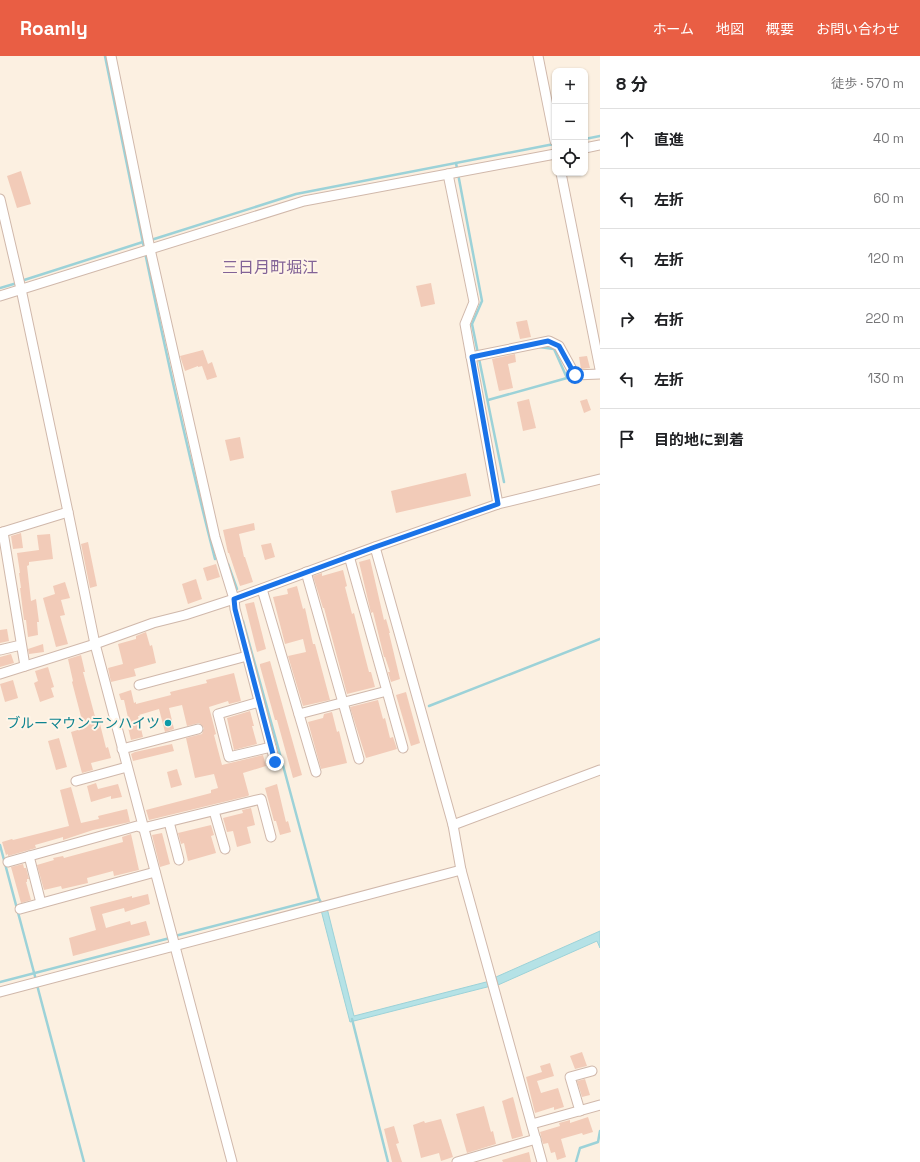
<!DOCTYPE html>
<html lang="ja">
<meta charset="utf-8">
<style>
body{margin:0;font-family:"Space Grotesk","Noto Sans JP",sans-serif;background:#f2f2f2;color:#202124}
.controls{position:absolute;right:12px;top:12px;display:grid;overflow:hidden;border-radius:8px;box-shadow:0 1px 3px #0004}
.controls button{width:36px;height:36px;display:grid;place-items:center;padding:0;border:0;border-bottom:1px solid #e0e0e0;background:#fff;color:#202124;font:20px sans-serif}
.stop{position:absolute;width:12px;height:12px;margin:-9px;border:3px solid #1a73e8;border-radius:50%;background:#fff}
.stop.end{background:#1a73e8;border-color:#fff;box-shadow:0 1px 4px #0008}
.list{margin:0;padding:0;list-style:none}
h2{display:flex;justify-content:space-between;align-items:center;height:52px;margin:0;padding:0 16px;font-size:17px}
h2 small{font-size:13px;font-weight:400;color:#757577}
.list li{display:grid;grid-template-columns:26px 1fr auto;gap:12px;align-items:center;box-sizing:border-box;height:60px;padding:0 16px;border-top:1px solid #e0e0e0}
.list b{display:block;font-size:15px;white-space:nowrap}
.list em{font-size:13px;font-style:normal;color:#757577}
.icon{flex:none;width:22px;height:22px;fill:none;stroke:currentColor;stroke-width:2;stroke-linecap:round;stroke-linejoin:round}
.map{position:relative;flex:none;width:600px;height:1106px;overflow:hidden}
header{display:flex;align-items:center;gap:24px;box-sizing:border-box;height:56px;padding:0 20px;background:#e95e44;color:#fff}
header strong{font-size:19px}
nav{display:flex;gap:22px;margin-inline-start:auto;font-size:14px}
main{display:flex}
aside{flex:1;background:#fff}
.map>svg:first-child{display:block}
.water{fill:#b5e2e6;stroke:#9cd2d8}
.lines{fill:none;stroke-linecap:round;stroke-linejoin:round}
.stream{stroke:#9cd2d8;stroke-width:2.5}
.building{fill:#f2cbb8}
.street-casing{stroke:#d0b8ab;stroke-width:11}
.street{stroke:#fff;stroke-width:9}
.route{stroke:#1a73e8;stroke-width:5}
.culture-dot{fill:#0f9aa8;stroke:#fff4e7;stroke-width:1.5}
.labels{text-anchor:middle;stroke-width:4;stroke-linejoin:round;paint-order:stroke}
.culture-label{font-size:14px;fill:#0d838f;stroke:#fff4e7;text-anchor:end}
.quarter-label{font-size:16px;fill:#826397;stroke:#fff4e7}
</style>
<header>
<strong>Roamly</strong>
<nav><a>ホーム</a><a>地図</a><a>概要</a><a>お問い合わせ</a></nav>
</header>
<main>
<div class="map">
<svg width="600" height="1106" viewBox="0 0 600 1106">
<rect width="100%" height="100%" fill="#fcf0e1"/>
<g class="water">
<polygon points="327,852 354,960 490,925 491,930 350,966 321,854"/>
<polygon points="600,875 600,892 597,885 498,929 496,921"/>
</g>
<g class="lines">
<g class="stream">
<path d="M105,0C139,168 172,336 215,503"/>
<polyline points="585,83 600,80"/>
<polyline points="456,107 482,245 472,268 504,426"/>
<polyline points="151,184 296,138 554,88"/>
<polyline points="21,225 146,185"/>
<polyline points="0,232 17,227"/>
<polyline points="488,344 567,322 554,293 539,291"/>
<polyline points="228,508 237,533"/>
<polyline points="243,565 284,713 319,843"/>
<polyline points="429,650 600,583"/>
<polyline points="0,789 36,924"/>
<polyline points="175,880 319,843 322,848"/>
<polyline points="0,926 170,882"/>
<polyline points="37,929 84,1106"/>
<polyline points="352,963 388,1106"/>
<polyline points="576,1106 580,1092 598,1086 600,1075"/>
</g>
</g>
<g class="building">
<polygon points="21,115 31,148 17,152 7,120"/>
<polygon points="431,227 435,248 421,251 416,230"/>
<polygon points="527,264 531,281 520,283 516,266"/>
<polygon points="203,294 208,308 212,306 217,321 207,324 202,310 198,311 198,310 185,315 180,300"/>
<polygon points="515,298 516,306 508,308 513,332 499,335 492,303"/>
<polygon points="587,300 590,312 581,313 579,301"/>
<polygon points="529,343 536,372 523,375 517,346"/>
<polygon points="587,343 591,354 584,357 580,345"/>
<polygon points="240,381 244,402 230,405 225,384"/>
<polygon points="466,417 471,440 396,457 391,435"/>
<polygon points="254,467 255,474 239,478 244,501 245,501 253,526 240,530 229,497 228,497 223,474"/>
<polygon points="21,477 23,492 13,493 11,480"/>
<polygon points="50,478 53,503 29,506 29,509 27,510 31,545 36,543 39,566 37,566 38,579 28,581 26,564 24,564 20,532 21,532 19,517 20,517 17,497 39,494 37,479"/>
<polygon points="88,486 97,530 90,532 81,488"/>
<polygon points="271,487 275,501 265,504 261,489"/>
<polygon points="370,503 384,564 386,563 390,577 389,577 400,623 391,626 388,616 390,616 385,601 384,601 373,556 371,557 359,506"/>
<polygon points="216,508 220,521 207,525 203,512"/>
<polygon points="343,514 347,530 345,531 352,558 354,557 364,597 369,616 371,616 375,631 347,638 324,552 323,552 313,520 322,517 322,520"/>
<polygon points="196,523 202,543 188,548 182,528"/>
<polygon points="65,526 70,542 61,544 65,559 60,560 68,588 56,591 43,542 55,538 53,530"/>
<polygon points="297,530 303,553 305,552 313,588 315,588 330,644 303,650 288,600 306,596 303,583 285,588 273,541 288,538 287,533"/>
<polygon points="254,546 266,593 257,596 245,548"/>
<polygon points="7,573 9,585 0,587 0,574"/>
<polygon points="146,576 150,590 152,589 156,607 134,613 136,620 111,626 108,612 123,608 118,588 136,583 136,580"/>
<polygon points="43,588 44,596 29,598 28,593"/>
<polygon points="11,598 14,607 0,611 0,601"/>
<polygon points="81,599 85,616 83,616 97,668 100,668 106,692 108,691 111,702 91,707 93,714 82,717 71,676 84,672 72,626 73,625 68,603"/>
<polygon points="270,605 302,719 293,722 277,664 275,664 260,610 260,608"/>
<polygon points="48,611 54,631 51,632 54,641 40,646 34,627 38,625 35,615"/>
<polygon points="234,617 241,645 229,648 228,645 209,651 216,678 214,679 222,709 263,699 266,710 243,717 249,739 248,740 149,764 146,754 211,737 211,734 218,732 214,718 195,722 186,682 202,678 204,672 199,667 187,670 182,649 169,652 174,673 165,676 159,653 139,659 140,660 138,660 143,681 131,684 127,667 129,666 124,644 121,644 119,638 131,634 134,647 136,646 136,648 171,639 170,636 207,627 206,624"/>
<polygon points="13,624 18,642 5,646 0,628"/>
<polygon points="406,636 420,687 411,690 396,639"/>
<polygon points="378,644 383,663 385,662 390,682 393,681 397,693 366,702 350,651"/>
<polygon points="250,655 254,670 252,670 257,688 234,694 227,662"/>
<polygon points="332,656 337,676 339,675 347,707 321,713 308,666 323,662 324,658"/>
<polygon points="59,682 67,711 56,714 48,685"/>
<polygon points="172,688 174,695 133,705 131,698 135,696"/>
<polygon points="177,713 182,729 171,732 167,716"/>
<polygon points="96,727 98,733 118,728 122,741 111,743 111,740 91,746 87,730"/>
<polygon points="277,728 286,766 288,765 291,776 280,779 276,765 274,765 265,732"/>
<polygon points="71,731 81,767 99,763 98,760 127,753 130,766 93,774 63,784 63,781 35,789 36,792 8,800 8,798 6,799 2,786 12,783 13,784 69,770 60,734"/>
<polygon points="251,752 255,769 247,771 251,787 237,791 233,775 227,776 223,762 243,757 242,754"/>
<polygon points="211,769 214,779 211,780 216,797 188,805 184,787 181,788 178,777"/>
<polygon points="162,777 170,808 160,811 152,779"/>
<polygon points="131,778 139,814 114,820 113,815 87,822 88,827 62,833 61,830 44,834 37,809 54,804 53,802 63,800 64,802 123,786 122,781"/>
<polygon points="23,808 24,812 26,812 29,823 27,823 27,826 26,826 31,844 21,847 11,811"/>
<polygon points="148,838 150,848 125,856 124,852 102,858 106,872 130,865 131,869 146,865 150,879 73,900 69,882 96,874 90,851 117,844 132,840 132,842"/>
<polygon points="582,996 587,1010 575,1013 570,1000"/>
<polygon points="550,1007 554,1020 537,1025 541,1037 558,1032 564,1051 554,1054 554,1051 535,1057 526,1021 542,1016 540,1010"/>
<polygon points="585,1023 590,1039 582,1041 577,1025"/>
<polygon points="513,1041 523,1080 512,1083 502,1045"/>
<polygon points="484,1050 491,1076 493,1075 496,1088 467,1097 456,1058"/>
<polygon points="588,1061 593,1076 583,1079 582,1077 561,1083 566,1101 557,1104 555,1096 551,1097 548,1087 543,1088 540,1076 560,1070 559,1067 570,1064 570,1067"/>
<polygon points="441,1063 453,1101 441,1105 439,1097 421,1102 413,1069 424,1065 425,1067"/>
<polygon points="394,1070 399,1087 396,1088 402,1106 392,1106 384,1073"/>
<polygon points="529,1096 531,1106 503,1106 502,1104"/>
</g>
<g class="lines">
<defs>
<g id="street">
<polyline points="111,0 150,193 215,481 234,543 235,553 275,706"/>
<polyline points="538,0 555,85"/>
<polyline points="585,92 600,89"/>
<polyline points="561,117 600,313"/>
<polyline points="448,118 474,246 465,268 498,448"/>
<polyline points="0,143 21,233 68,456 95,588 232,1106"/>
<polyline points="0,240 304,145 555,98"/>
<polyline points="471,301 549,285 559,290 575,319 600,318"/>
<polyline points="3,476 68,456"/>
<polyline points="0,477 3,476 25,610"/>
<polyline points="375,491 453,769 461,814 542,1106"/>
<polyline points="349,500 403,692"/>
<polyline points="306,516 359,703"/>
<polyline points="262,533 316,716"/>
<polyline points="0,594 21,589"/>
<polyline points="0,618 95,588 153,567 185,559 234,543 375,491 498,448 600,423"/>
<polyline points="139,629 247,600"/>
<polyline points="259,646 218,658 229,701 271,691"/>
<polyline points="299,658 387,635"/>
<polyline points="122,693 198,673"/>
<polyline points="76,725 127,711"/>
<polyline points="214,755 225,793"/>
<polyline points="169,766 179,804"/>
<polyline points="453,769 600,714"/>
<polyline points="29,800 41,847"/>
<polyline points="8,806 137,770 143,772 261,743 271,781"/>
<polyline points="20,853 155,816"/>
<polyline points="0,936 461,814"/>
<polyline points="580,1055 570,1021 592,1015"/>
<polyline points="532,1068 600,1049"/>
<polyline points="457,1106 536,1083"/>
</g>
</defs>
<use href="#street" class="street-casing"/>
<use href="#street" class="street"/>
</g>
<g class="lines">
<polyline class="route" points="275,706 235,553 234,543 375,491 498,448 472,301 548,285 559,290 575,319"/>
</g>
<circle class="culture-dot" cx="168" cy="667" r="4"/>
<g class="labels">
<g class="culture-label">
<text x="160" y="672">ブルーマウンテンハイツ</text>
</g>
<g class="quarter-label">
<text x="270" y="217">三日月町堀江</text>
</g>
</g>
</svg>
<div class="controls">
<button>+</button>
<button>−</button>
<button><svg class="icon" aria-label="locate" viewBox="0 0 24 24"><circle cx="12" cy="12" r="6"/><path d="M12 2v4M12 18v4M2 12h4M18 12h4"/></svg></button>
</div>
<div class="stop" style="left:575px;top:319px"></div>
<div class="stop end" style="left:275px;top:706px"></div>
</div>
<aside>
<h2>8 分<small>徒歩 · 570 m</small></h2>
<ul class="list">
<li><svg class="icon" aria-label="ahead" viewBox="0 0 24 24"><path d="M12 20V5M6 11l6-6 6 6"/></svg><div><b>直進</b></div><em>40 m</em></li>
<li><svg class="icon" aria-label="left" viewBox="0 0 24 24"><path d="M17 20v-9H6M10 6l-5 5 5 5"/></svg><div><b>左折</b></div><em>60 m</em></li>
<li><svg class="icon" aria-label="left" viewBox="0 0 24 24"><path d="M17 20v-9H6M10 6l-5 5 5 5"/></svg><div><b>左折</b></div><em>120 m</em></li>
<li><svg class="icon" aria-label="right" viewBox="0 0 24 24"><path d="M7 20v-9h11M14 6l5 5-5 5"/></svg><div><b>右折</b></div><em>220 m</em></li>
<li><svg class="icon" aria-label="left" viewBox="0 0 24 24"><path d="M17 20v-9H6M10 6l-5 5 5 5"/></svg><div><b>左折</b></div><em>130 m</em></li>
<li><svg class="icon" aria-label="arrive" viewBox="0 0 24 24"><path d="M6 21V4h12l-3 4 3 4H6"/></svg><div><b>目的地に到着</b></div></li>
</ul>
</aside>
</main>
